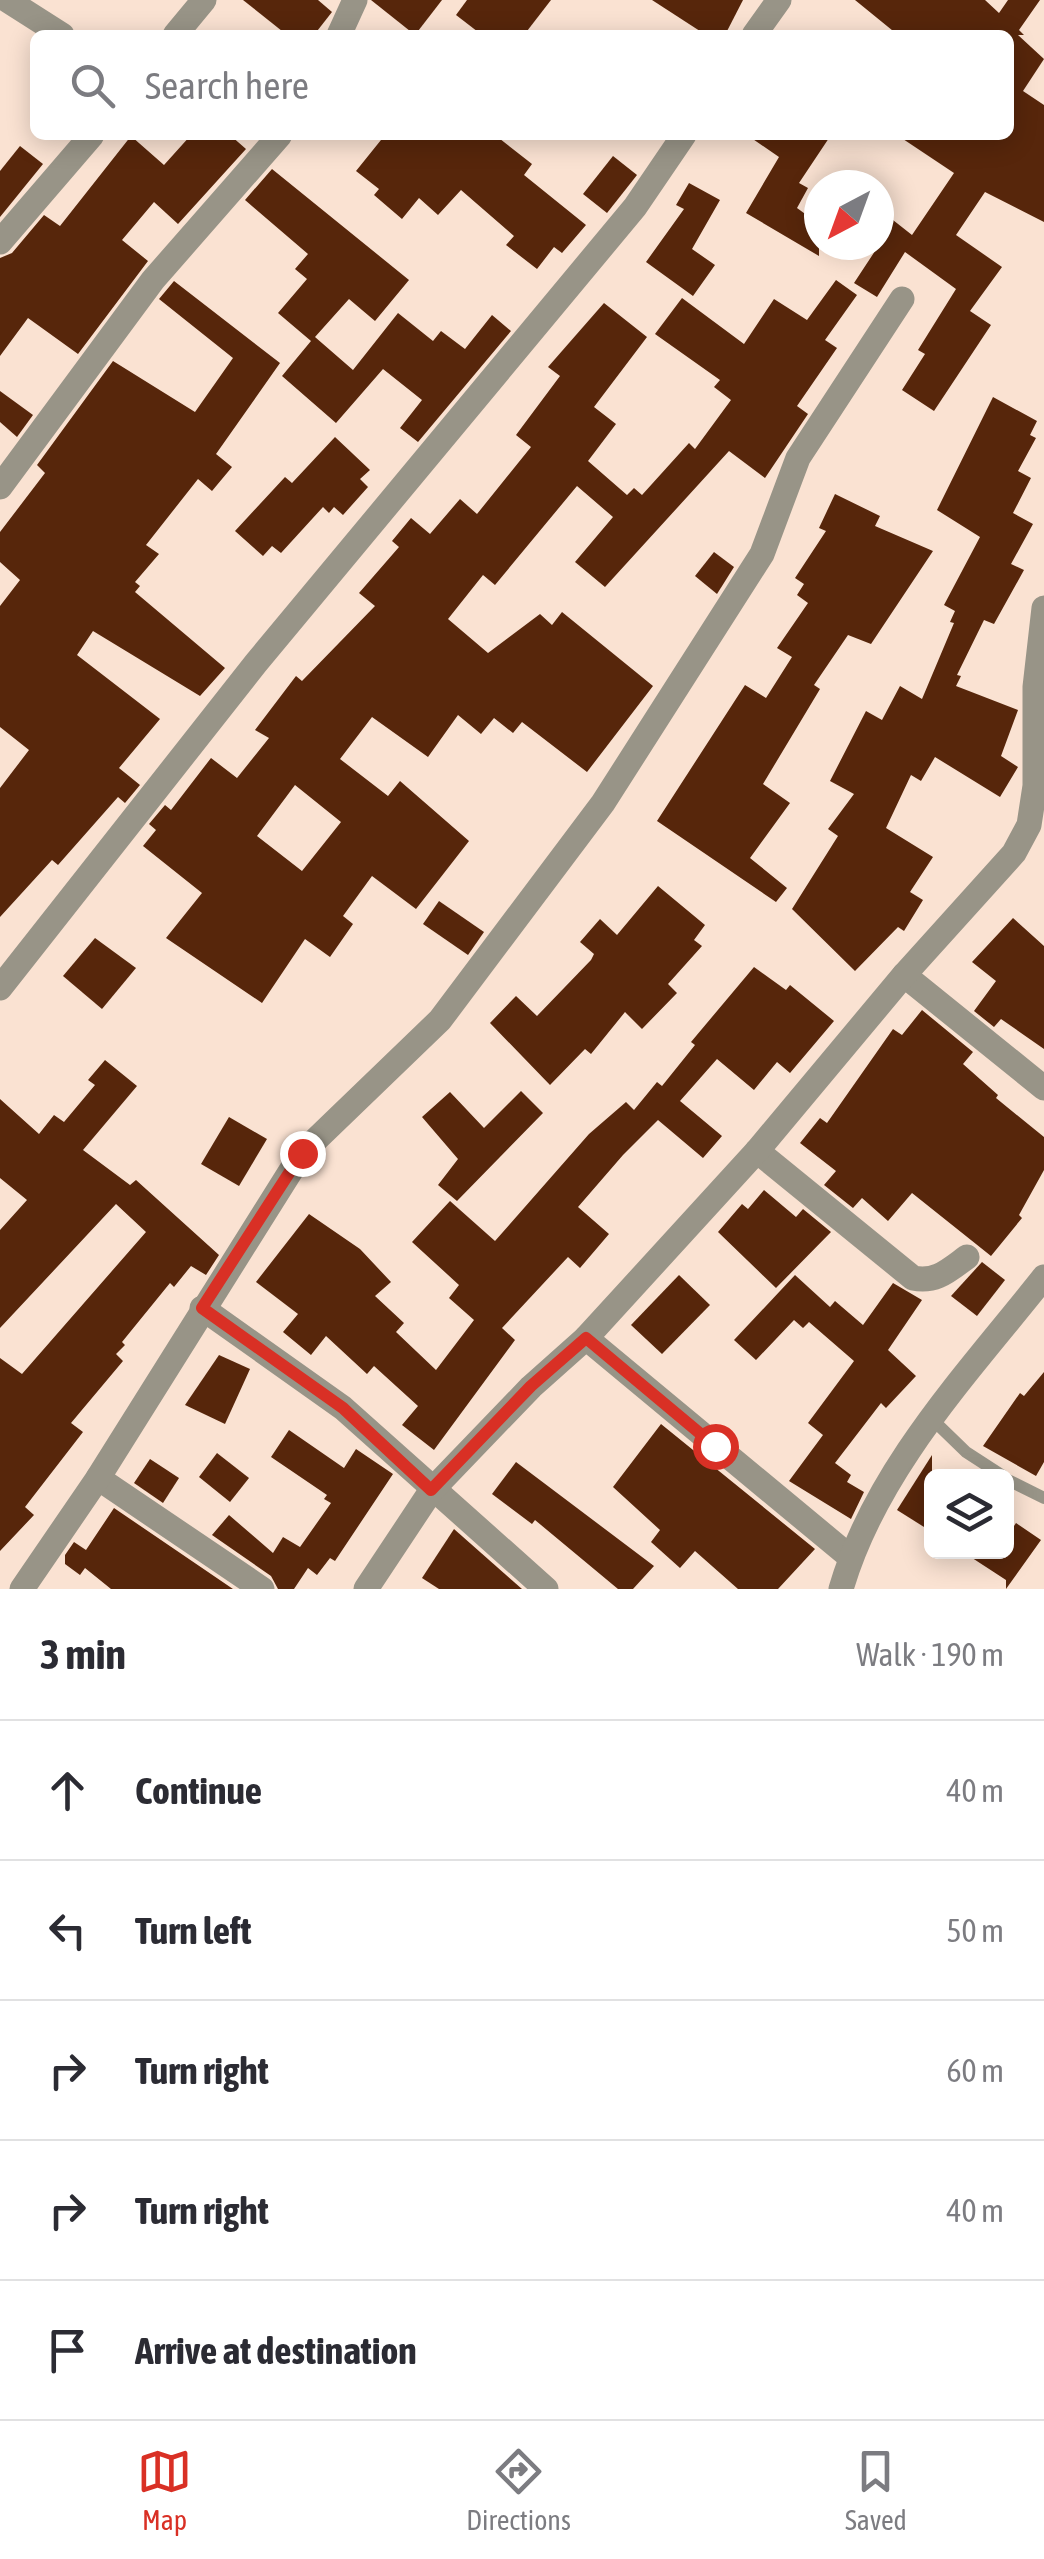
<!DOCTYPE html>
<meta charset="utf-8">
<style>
body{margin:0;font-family:"Asap Condensed",sans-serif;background:#f2f2f3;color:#2b2b33}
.controls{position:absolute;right:30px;bottom:30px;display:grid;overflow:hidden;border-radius:15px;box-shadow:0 5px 25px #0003}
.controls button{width:90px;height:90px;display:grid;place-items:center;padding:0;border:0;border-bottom:2px solid #e1e1e2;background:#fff;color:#2b2b33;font:50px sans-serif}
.compass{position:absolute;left:804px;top:170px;width:90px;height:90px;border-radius:50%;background:#fff;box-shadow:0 5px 25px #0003;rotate:221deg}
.stop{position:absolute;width:30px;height:30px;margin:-22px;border:8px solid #d93025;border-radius:50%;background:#fff}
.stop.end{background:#d93025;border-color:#fff;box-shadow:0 2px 10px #0008}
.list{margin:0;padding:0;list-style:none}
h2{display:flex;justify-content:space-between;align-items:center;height:130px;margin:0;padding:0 40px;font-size:42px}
h2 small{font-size:32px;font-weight:400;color:#7c7c81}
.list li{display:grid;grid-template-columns:65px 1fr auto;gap:30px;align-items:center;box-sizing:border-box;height:140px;padding:0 40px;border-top:2px solid #e1e1e2}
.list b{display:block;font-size:38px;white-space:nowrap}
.list em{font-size:32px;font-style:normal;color:#7c7c81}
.icon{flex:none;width:55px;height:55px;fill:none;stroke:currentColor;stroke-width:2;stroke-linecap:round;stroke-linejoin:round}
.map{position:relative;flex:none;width:1044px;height:1589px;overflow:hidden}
.search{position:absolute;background:#fff;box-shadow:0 5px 25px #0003;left:30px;right:30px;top:30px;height:110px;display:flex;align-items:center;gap:25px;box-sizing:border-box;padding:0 35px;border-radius:15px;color:#7c7c81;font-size:38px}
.sheet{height:830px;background:#fff}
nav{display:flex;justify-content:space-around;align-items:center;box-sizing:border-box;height:140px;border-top:2px solid #e1e1e2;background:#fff;font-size:28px;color:#7c7c81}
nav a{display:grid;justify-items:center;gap:5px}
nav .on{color:#d93025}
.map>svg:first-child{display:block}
.building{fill:#57260b;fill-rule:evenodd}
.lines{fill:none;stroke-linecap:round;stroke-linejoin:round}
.service{stroke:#989487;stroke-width:12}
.minor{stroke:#989487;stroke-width:25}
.route{stroke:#d93025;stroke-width:12}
</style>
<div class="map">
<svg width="1044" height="1589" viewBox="0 0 1044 1589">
<rect width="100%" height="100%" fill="#fae2d2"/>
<g class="building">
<polygon points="243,0 318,0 332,12 314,35 287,35"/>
<polygon points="371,0 442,0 415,35"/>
<polygon points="467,0 551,0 524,35 482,35 456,15"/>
<polygon points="652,0 743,0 725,35 706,35"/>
<polygon points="855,0 985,0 999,13 1008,0 1040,0 1019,30 1024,35 1018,35 1044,59 1023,91 1044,105 1044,222 985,192 956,235 1002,267 970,311 991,325 934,411 902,390 925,354 918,350 956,289 905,252 877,297 854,283 879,245 879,209 912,235 954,173 897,135 1009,135 1009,35 898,35"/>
<polygon points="191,135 230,135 246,149 178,224 154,202 122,240 148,261 78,354 28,318 0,356 0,258 12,253 44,215 60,226 131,136 164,165"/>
<polygon points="385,135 495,135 532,164 524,175 586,225 562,253 554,247 537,269 506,245 514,236 461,190 438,215 419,198 402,219 374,195 379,189 356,171"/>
<polygon points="747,135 831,135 799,183 808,188 797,208 819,224 819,256 746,213 779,157"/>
<polygon points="20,146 43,164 0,217 0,171"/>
<polygon points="613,156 637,175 607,213 583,194"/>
<polygon points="272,169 409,280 375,321 349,299 315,337 353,370 398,313 433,341 441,331 465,349 492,315 511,331 418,442 400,428 422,400 383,369 336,423 282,376 311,341 278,313 307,279 295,269 308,254 245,200"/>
<polygon points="689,183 720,200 692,249 715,265 693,296 646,262 684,209 676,205"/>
<path d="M836,280L857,295L825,340L837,348L797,406L808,414L765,478L729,451L605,587L575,562L613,517L577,486L495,585L483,575L448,619L488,653L540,614L552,625L562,612L653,686L587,772L522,722L513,733L494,718L481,734L458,715L428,757L372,717L340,759L388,796L400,781L469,841L416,909L372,876L343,916L353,924L330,957L305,939L262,1003L166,938L202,893L143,846L156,830L149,824L165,805L171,810L211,758L237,778L269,738L255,730L296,676L302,681L375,606L359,593L399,547L392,541L411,518L430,534L460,499L477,514L531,447L516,435L560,376L548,367L604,303L647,337L594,407L616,424L588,461L627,495L634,488L642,495L689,443L695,449L731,400L714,387L720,380L655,334L682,298L744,344L774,299L807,320ZM295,785L341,822L302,871L257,836Z"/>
<polygon points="174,281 280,363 216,454 232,467 212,491 198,479 146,545 159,554 135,582 140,586 135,592 225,668 200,696 93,631 77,655 160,719 119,768 140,785 125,803 118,797 58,865 52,860 0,917 0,788 29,750 0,727 0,606 20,580 0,562 0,532 45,473 37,465 113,361 195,412 233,358 159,299"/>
<polygon points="0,391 33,415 17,437 0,422"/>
<polygon points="993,397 1037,421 1030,435 1036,438 1018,471 1031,478 1013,513 1033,524 1011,564 1024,570 994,624 984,620 957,675 961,676 956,686 1018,710 1001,756 1018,767 1000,797 935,757 921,781 911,775 886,828 933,857 910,892 923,900 904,931 898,927 855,971 792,909 838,836 828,829 854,794 830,781 866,711 882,720 900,686 922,699 954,623 950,622 955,611 944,605 980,537 937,510"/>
<polygon points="335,437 370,470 360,479 368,487 343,515 334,507 329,513 323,507 281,553 272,546 263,556 235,531 285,477 292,483"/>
<polygon points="835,494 880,516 875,526 933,551 871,644 848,635 814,685 820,689 763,784 790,803 750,858 787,888 776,902 657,821 745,685 766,698 792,657 777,648 808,603 797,595 804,584 795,578 826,531 819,528"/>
<polygon points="714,552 734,567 717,594 695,576"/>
<polygon points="658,886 705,925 694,940 702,946 668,984 677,993 642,1029 625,1012 591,1054 585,1049 550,1085 490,1023 516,996 537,1016 591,960 594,954 580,942 600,919 617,935"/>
<polygon points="439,901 484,932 468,955 423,924"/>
<polygon points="1013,918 1044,946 1044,1049 1001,1019 994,1027 974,1011 996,981 972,962"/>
<polygon points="95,938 136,968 102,1009 63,976"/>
<polygon points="754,967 786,990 790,985 834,1021 790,1073 777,1062 754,1090 717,1059 680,1101 722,1136 703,1158 658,1120 623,1155 578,1207 609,1234 580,1268 568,1257 502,1328 515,1340 434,1450 402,1425 418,1406 374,1366 367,1374 326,1336 311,1355 283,1332 298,1314 256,1282 309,1214 360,1249 391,1282 375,1296 404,1323 396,1332 436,1370 474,1320 449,1298 459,1285 412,1242 450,1201 495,1241 589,1134 626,1102 634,1110 657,1082 662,1086 695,1045 691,1042"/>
<polygon points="922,1010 973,1052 963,1064 998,1095 996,1098 1044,1137 1044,1170 1019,1215 1022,1218 991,1256 912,1193 888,1221 862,1198 853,1208 824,1185 836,1171 800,1143 820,1118 827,1123 893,1029 902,1035"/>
<polygon points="105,1060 137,1086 83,1150 130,1185 136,1180 219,1255 206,1275 191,1266 174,1287 170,1283 122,1342 125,1345 116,1354 123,1361 71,1423 83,1432 25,1507 34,1515 0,1551 0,1358 22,1374 146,1232 116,1204 0,1328 0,1230 27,1200 0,1178 0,1099 39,1134 54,1115 64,1122 95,1085 88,1080"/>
<polygon points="521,1091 543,1113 457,1201 438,1185 458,1159 422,1117 450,1092 484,1128"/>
<polygon points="229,1117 267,1139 239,1186 201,1164"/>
<polygon points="764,1190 796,1217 803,1209 831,1232 776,1288 718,1232 742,1204 748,1209"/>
<polygon points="982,1262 1005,1280 977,1316 951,1296"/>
<polygon points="679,1275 710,1305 662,1354 631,1325"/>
<polygon points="795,1275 830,1307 835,1301 863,1325 893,1283 922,1300 888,1350 916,1376 886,1408 881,1403 835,1463 851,1475 847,1482 864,1492 851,1519 789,1481 823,1435 808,1423 854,1361 809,1322 803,1328 794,1320 756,1360 734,1340"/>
<polygon points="219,1355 250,1369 225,1424 185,1405"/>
<polygon points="1044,1372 1044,1462 1036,1476 983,1446 1020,1393 1024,1396"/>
<polygon points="661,1424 815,1549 778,1589 738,1589 695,1551 680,1568 651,1542 660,1530 613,1487"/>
<polygon points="289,1430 344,1468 356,1449 393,1474 335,1561 330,1558 317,1575 308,1568 294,1589 278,1589 271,1576 212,1535 229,1515 273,1553 283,1537 300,1547 331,1503 324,1499 327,1495 271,1457"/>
<polygon points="217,1453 249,1478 230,1502 199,1477"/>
<polygon points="932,1455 932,1532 897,1510"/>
<polygon points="150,1459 179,1478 163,1503 134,1483"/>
<polygon points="516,1462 654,1566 633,1589 618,1589 535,1520 532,1524 492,1494"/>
<polygon points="114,1508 233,1589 111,1589 85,1568 80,1575 65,1564 65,1555 74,1542 86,1550"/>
<polygon points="1016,1523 1041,1540 1006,1589 1006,1580 963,1552 1006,1552 1006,1538"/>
<polygon points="454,1529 522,1589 439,1589 422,1578"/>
</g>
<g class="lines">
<g class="service">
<polyline points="932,1419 966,1452 1003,1476"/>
<polyline points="1006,1479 1044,1498"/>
</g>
<g class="minor">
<polyline points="7,0 62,35"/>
<polyline points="175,35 204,0"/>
<polyline points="339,35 355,0"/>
<polyline points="754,35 779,0"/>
<polyline points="0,242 92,135"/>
<polyline points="0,487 153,280 280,135"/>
<polyline points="904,975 1044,1088"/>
<polyline points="0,988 256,663 635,207 684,135"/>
<path d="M757,1151L913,1278C936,1283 949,1270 967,1257"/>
<polyline points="202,1308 343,1408 546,1589"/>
<polyline points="586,1338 850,1557"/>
<polyline points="98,1478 262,1589"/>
<polyline points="22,1589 98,1478 302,1153 440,1020 603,803 762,554 798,458 902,299"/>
<polyline points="366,1589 431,1491 531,1387 586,1338 757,1151 904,975 1014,853 1029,825 1035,786 1035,687 1044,608"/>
<path d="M841,1589C876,1469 968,1373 1044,1277"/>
</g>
</g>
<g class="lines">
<polyline class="route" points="302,1153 202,1308 343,1408 431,1490 531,1386 586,1338 715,1446"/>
</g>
</svg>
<div class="controls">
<button><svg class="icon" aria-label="layers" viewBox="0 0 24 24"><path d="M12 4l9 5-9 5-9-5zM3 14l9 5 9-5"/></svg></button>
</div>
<svg class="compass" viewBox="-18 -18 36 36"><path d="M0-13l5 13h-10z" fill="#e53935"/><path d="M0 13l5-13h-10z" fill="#7c7c81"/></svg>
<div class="stop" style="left:715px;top:1446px"></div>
<div class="stop end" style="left:302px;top:1153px"></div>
<div class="search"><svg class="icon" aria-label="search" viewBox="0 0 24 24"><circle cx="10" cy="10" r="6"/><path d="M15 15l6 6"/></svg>Search here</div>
</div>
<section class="sheet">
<h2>3 min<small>Walk · 190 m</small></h2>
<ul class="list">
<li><svg class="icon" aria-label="ahead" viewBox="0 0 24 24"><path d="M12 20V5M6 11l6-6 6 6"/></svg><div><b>Continue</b></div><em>40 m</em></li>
<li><svg class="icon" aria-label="left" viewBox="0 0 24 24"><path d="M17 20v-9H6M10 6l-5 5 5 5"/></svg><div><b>Turn left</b></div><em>50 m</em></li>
<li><svg class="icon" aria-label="right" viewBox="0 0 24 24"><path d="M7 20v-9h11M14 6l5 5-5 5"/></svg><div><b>Turn right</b></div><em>60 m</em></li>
<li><svg class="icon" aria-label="right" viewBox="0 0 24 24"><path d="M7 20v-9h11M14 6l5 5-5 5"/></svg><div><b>Turn right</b></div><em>40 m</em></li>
<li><svg class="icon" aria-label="arrive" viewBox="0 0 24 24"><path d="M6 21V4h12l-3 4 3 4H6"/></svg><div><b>Arrive at destination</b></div></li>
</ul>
</section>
<nav>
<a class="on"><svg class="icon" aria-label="map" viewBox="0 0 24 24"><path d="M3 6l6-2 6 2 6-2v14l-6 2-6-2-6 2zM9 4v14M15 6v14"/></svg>Map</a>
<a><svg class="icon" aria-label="directions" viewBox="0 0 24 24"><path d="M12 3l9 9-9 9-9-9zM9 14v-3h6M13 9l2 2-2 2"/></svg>Directions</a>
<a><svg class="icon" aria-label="saved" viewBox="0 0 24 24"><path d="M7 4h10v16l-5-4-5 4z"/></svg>Saved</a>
</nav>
